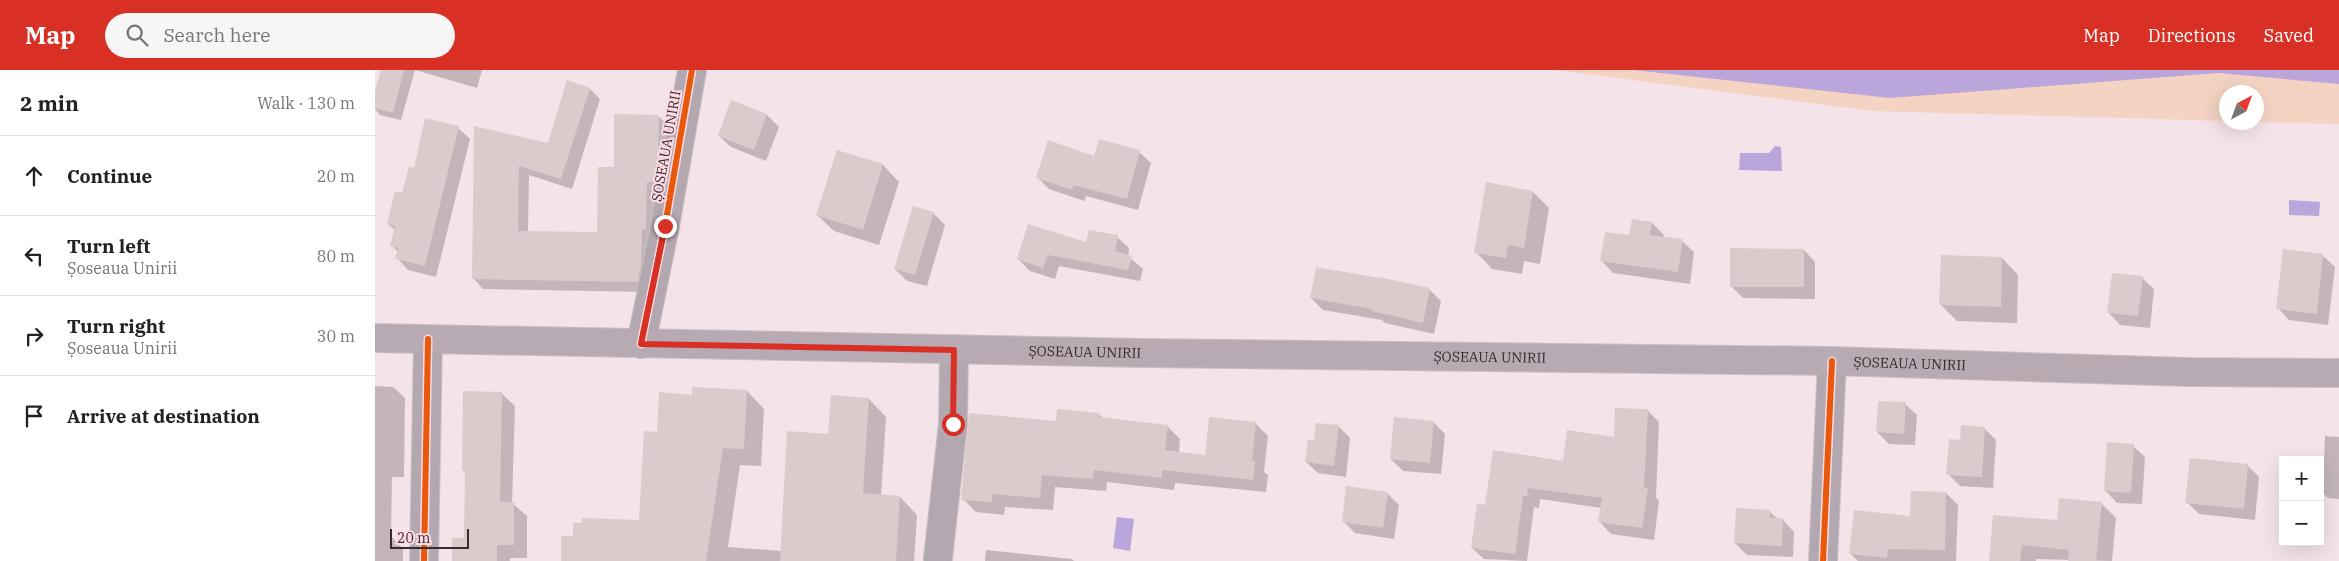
<!DOCTYPE html>
<meta charset="utf-8">
<style>
body{margin:0;font-family:"IBM Plex Serif",serif;background:#f6f6f6;color:#222}
.controls{position:absolute;right:15px;bottom:15px;display:grid;overflow:hidden;border-radius:0px;box-shadow:0 5px 20px #0002}
.controls button{width:45px;height:45px;display:grid;place-items:center;padding:0;border:0;border-bottom:1px solid #e0e0e0;background:#fff;color:#222;font:25px sans-serif}
.compass{position:absolute;left:1844px;top:15px;width:45px;height:45px;border-radius:50%;background:#fff;box-shadow:0 5px 20px #0002;rotate:41deg}
.scale{position:absolute;left:15px;bottom:12px;width:79px;box-sizing:border-box;padding-left:5px;border:2px solid #382b2f;border-top:0;font-size:14px;line-height:18px;white-space:nowrap;color:#382b2f;-webkit-text-stroke:4px #fcdbe5;paint-order:stroke}
.stop{position:absolute;width:15px;height:15px;margin:-11px;border:4px solid #d93025;border-radius:50%;background:#fff}
.stop.end{background:#d93025;border-color:#fff;box-shadow:0 1px 5px #0008}
.list{margin:0;padding:0;list-style:none}
h2{display:flex;justify-content:space-between;align-items:center;height:65px;margin:0;padding:0 20px;font-size:21px}
h2 small{font-size:16px;font-weight:400;color:#767676}
.list li{display:grid;grid-template-columns:32px 1fr auto;gap:15px;align-items:center;box-sizing:border-box;height:80px;padding:0 20px;border-top:1px solid #e0e0e0}
.list b{display:block;font-size:19px;white-space:nowrap}
.list p{margin:0;font-size:16px;white-space:nowrap;color:#767676}
.list em{font-size:16px;font-style:normal;color:#767676}
.icon{flex:none;width:28px;height:28px;fill:none;stroke:currentColor;stroke-width:2;stroke-linecap:round;stroke-linejoin:round}
.map{position:relative;flex:none;width:1964px;height:491px;overflow:hidden}
header{display:flex;align-items:center;gap:30px;box-sizing:border-box;height:70px;padding:0 25px;background:#d93025;color:#fff}
header strong{font-size:24px}
nav{display:flex;gap:28px;margin-inline-start:auto;font-size:18px}
.search{width:350px;height:45px;background:#f6f6f6;display:flex;align-items:center;gap:12px;box-sizing:border-box;padding:0 18px;border-radius:28px;color:#767676;font-size:19px}
main{display:flex}
aside{flex:1;background:#fff}
.map>svg:first-child{display:block}
.green{fill:#f4d3c3}
.water{fill:#baa6db}
.shadow{fill:#0003}
.building{fill:#dacccd}
.lines{fill:none;stroke-linecap:round;stroke-linejoin:round}
.minor-casing{stroke:#cdc0c4;stroke-width:30}
.major-casing{stroke:#cdc0c4;stroke-width:30}
.minor{stroke:#b3a8b0;stroke-width:28}
.major{stroke:#b8aab2;stroke-width:28}
.cycleway-casing{stroke:#fcdbe5;stroke-width:9}
.cycleway{stroke:#e8590c;stroke-width:6}
.route{stroke:#d93025;stroke-width:6}
.labels{text-anchor:middle;stroke-width:4;stroke-linejoin:round;paint-order:stroke}
.street-label{font-size:14px;fill:#382b2f;stroke:#fcdbe5}
</style>
<header>
<strong>Map</strong>
<div class="search"><svg class="icon" aria-label="search" viewBox="0 0 24 24"><circle cx="10" cy="10" r="6"/><path d="M15 15l6 6"/></svg>Search here</div>
<nav><a>Map</a><a>Directions</a><a>Saved</a></nav>
</header>
<main>
<aside>
<h2>2 min<small>Walk · 130 m</small></h2>
<ul class="list">
<li><svg class="icon" aria-label="ahead" viewBox="0 0 24 24"><path d="M12 20V5M6 11l6-6 6 6"/></svg><div><b>Continue</b></div><em>20 m</em></li>
<li><svg class="icon" aria-label="left" viewBox="0 0 24 24"><path d="M17 20v-9H6M10 6l-5 5 5 5"/></svg><div><b>Turn left</b><p>Șoseaua Unirii</p></div><em>80 m</em></li>
<li><svg class="icon" aria-label="right" viewBox="0 0 24 24"><path d="M7 20v-9h11M14 6l5 5-5 5"/></svg><div><b>Turn right</b><p>Șoseaua Unirii</p></div><em>30 m</em></li>
<li><svg class="icon" aria-label="arrive" viewBox="0 0 24 24"><path d="M6 21V4h12l-3 4 3 4H6"/></svg><div><b>Arrive at destination</b></div></li>
</ul>
</aside>
<div class="map">
<svg width="1964" height="491" viewBox="0 0 1964 491">
<rect width="100%" height="100%" fill="#f4e3e8"/>
<polygon class="green" points="1180,0 1964,0 1964,54 1882,52 1882,22 1852,22 1851,51 1497,41"/>
<g class="water">
<polygon points="1258,0 1964,0 1964,14 1843,3 1515,28"/>
<polygon points="1400,76 1406,77 1407,101 1364,100 1365,83 1394,83"/>
<polygon points="1914,130 1945,132 1944,146 1914,145"/>
<polygon points="742,447 759,449 755,481 738,478"/>
</g>
<g class="shadow">
<polygon points="8,0 40,0 26,50 5,45 0,39 0,26"/>
<polygon points="40,0 107,0 102,18"/>
<polygon points="193,12 215,19 225,29 197,119 154,105 153,162 223,163 240,98 283,46 294,56 273,222 108,219 98,208 100,58 173,74"/>
<polygon points="357,32 392,45 404,57 391,91 356,77 344,66"/>
<polygon points="83,58 95,69 61,207 33,200 22,188 23,182 17,175 20,160 13,154 28,124"/>
<polygon points="462,81 508,95 524,112 504,175 459,161 442,145"/>
<polygon points="764,82 776,93 763,140 711,126 709,131 674,119 662,107 720,87"/>
<polygon points="1158,122 1174,138 1165,194 1149,191 1147,204 1117,199 1101,182"/>
<polygon points="558,143 570,155 552,216 532,211 520,199"/>
<polygon points="1258,150 1277,153 1289,165 1288,168 1307,171 1319,182 1315,214 1238,203 1227,191 1255,167"/>
<polygon points="742,167 754,178 753,186 768,199 765,211 684,196 680,209 655,201 643,189"/>
<polygon points="1429,180 1440,192 1440,229 1368,228 1356,216"/>
<polygon points="1909,181 1948,186 1960,197 1953,255 1914,250 1903,238"/>
<polygon points="1627,188 1643,205 1642,253 1582,251 1566,235"/>
<polygon points="1767,208 1779,219 1775,258 1745,255 1734,243"/>
<polygon points="1055,220 1066,231 1059,264 1010,253 1007,250 948,240 936,228"/>
<polygon points="0,316 18,317 30,328 29,407 17,407 16,466 28,479 28,491 0,491"/>
<polygon points="372,321 389,339 386,396 365,395 353,477 406,481 455,365 494,329 511,347 506,426 525,427 542,445 539,491 187,491 199,467 265,451 283,363 318,326"/>
<polygon points="126,323 140,336 137,433 152,446 152,488 135,488 135,491 79,491 91,469 91,403 88,400"/>
<polygon points="1530,334 1542,345 1540,375 1514,374 1502,362"/>
<polygon points="1272,340 1284,352 1281,427 1284,431 1279,470 1236,464 1225,452 1227,438 1165,429 1164,438 1159,437 1152,491 1109,489 1097,478 1111,436 1189,392 1240,368"/>
<polygon points="723,344 728,348 792,356 805,369 804,383 831,386 880,353 893,366 889,402 893,405 891,422 800,413 799,420 732,412 731,421 680,417 678,440 630,437 629,445 601,442 588,429 682,352"/>
<polygon points="1058,352 1070,364 1066,404 1028,401 1016,389"/>
<polygon points="963,356 975,368 971,407 943,403 931,392 940,372"/>
<polygon points="1609,358 1621,370 1618,418 1585,416 1573,404 1586,372"/>
<polygon points="1950,366 1964,367 1964,429 1953,428 1945,420 1945,391 1949,392"/>
<polygon points="1758,376 1770,387 1767,434 1742,433 1731,421"/>
<polygon points="1872,395 1884,407 1880,450 1824,444 1812,432"/>
<polygon points="1012,423 1024,435 1019,469 980,463 968,451"/>
<polygon points="1571,423 1583,435 1581,491 1483,491 1476,484 1536,447"/>
<polygon points="1726,433 1741,448 1737,491 1661,489 1661,491 1616,491 1683,452"/>
<polygon points="1394,441 1403,449 1408,450 1419,462 1418,487 1372,485 1360,473"/>
<polygon points="611,480 697,489 699,491 610,491"/>
</g>
<g class="building">
<polygon points="6,0 29,0 18,43 0,38 0,21"/>
<polygon points="192,10 215,18 186,109 144,96 143,161 222,162 223,97 239,97 239,44 284,45 283,104 282,112 272,112 271,159 267,159 266,195 263,212 97,209 99,56 173,73"/>
<polygon points="356,30 392,44 379,80 343,66"/>
<polygon points="50,48 84,56 50,196 20,189 23,178 15,176 20,156 12,154 20,121 27,123 34,97 39,98"/>
<polygon points="724,69 765,80 752,129 699,115 697,120 661,108 673,70 719,86"/>
<polygon points="462,80 508,94 488,160 441,145"/>
<polygon points="1111,112 1158,121 1149,178 1133,175 1131,188 1099,183"/>
<polygon points="538,136 559,142 540,205 519,199"/>
<polygon points="1257,149 1277,152 1275,165 1308,169 1303,202 1225,191 1230,162 1254,165"/>
<polygon points="653,154 711,172 714,160 743,165 740,181 757,186 753,200 673,185 668,198 642,189"/>
<polygon points="1355,178 1429,179 1429,217 1355,217"/>
<polygon points="1908,179 1948,184 1942,244 1901,239"/>
<polygon points="1566,185 1627,187 1626,237 1564,235"/>
<polygon points="941,197 1004,208 1004,207 1055,218 1048,253 996,241 997,239 935,228"/>
<polygon points="1737,203 1768,206 1763,246 1732,243"/>
<polygon points="317,317 372,320 369,379 348,378 331,491 186,491 186,466 198,466 198,453 207,453 207,448 264,450 269,361 282,362 284,322 317,325"/>
<polygon points="88,321 127,322 125,432 139,432 139,475 122,475 122,491 77,491 77,468 89,468 90,401 87,401"/>
<polygon points="456,325 494,328 488,423 525,426 521,491 405,491 412,361 453,364"/>
<polygon points="1503,331 1531,332 1529,364 1501,362"/>
<polygon points="1240,338 1273,339 1269,417 1273,418 1267,458 1223,452 1227,428 1153,418 1152,426 1148,426 1140,484 1096,478 1102,433 1110,435 1118,380 1188,391 1192,360 1239,367"/>
<polygon points="682,339 724,343 724,347 793,355 790,380 830,385 834,347 881,352 877,391 880,391 878,410 787,400 787,408 719,400 718,409 667,405 665,428 617,424 617,432 586,430 594,343 681,351"/>
<polygon points="1019,347 1059,351 1055,393 1015,389"/>
<polygon points="941,353 964,355 959,396 930,392 933,369 939,371"/>
<polygon points="1586,355 1610,357 1607,407 1571,405 1574,369 1585,370"/>
<polygon points="1732,372 1759,374 1756,423 1729,421"/>
<polygon points="1815,388 1873,394 1869,439 1810,433"/>
<polygon points="971,416 1013,422 1008,458 967,452"/>
<polygon points="1536,421 1571,422 1570,480 1513,479 1512,488 1474,484 1479,440 1535,446"/>
<polygon points="1684,428 1727,432 1721,491 1693,491 1694,480 1647,475 1645,491 1614,491 1618,445 1682,450"/>
<polygon points="1361,438 1395,440 1395,448 1408,448 1407,476 1359,473"/>
</g>
<g class="lines">
<defs>
<g id="minor">
<polyline points="266,274 290,156 317,0"/>
<polyline points="563,488 578,354 579,279"/>
<polyline points="49,491 53,269"/>
<polyline points="1448,491 1457,291"/>
</g>
<g id="major">
<path id="s1" d="M0,268L768,283L1457,291L1814,302L1964,303"/>
</g>
</defs>
<use href="#minor" class="minor-casing"/>
<use href="#major" class="major-casing"/>
<use href="#minor" class="minor"/>
<use href="#major" class="major"/>
<defs>
<g id="cycleway">
<polyline points="266,274 290,156 317,0"/>
<polyline points="49,491 53,269"/>
<polyline points="1448,491 1457,291"/>
</g>
</defs>
<use href="#cycleway" class="cycleway-casing"/>
<use href="#cycleway" class="cycleway"/>
</g>
<g class="lines">
<polyline class="route" points="290,156 266,274 579,280 578,354"/>
</g>
<g class="labels">
<g class="street-label">
<text transform="translate(291 76) rotate(-80)" y="5">ȘOSEAUA UNIRII</text>
<text dy="5" stroke="none"><textPath href="#s1" startOffset="710">ȘOSEAUA UNIRII</textPath></text>
<text dy="5" stroke="none"><textPath href="#s1" startOffset="1115">ȘOSEAUA UNIRII</textPath></text>
<text dy="5" stroke="none"><textPath href="#s1" startOffset="1535">ȘOSEAUA UNIRII</textPath></text>
</g>
</g>
</svg>
<div class="controls">
<button>+</button>
<button>−</button>
</div>
<svg class="compass" viewBox="-18 -18 36 36"><path d="M0-13l5 13h-10z" fill="#e53935"/><path d="M0 13l5-13h-10z" fill="#767676"/></svg>
<div class="scale">20 m</div>
<div class="stop" style="left:578px;top:354px"></div>
<div class="stop end" style="left:290px;top:156px"></div>
</div>
</main>
